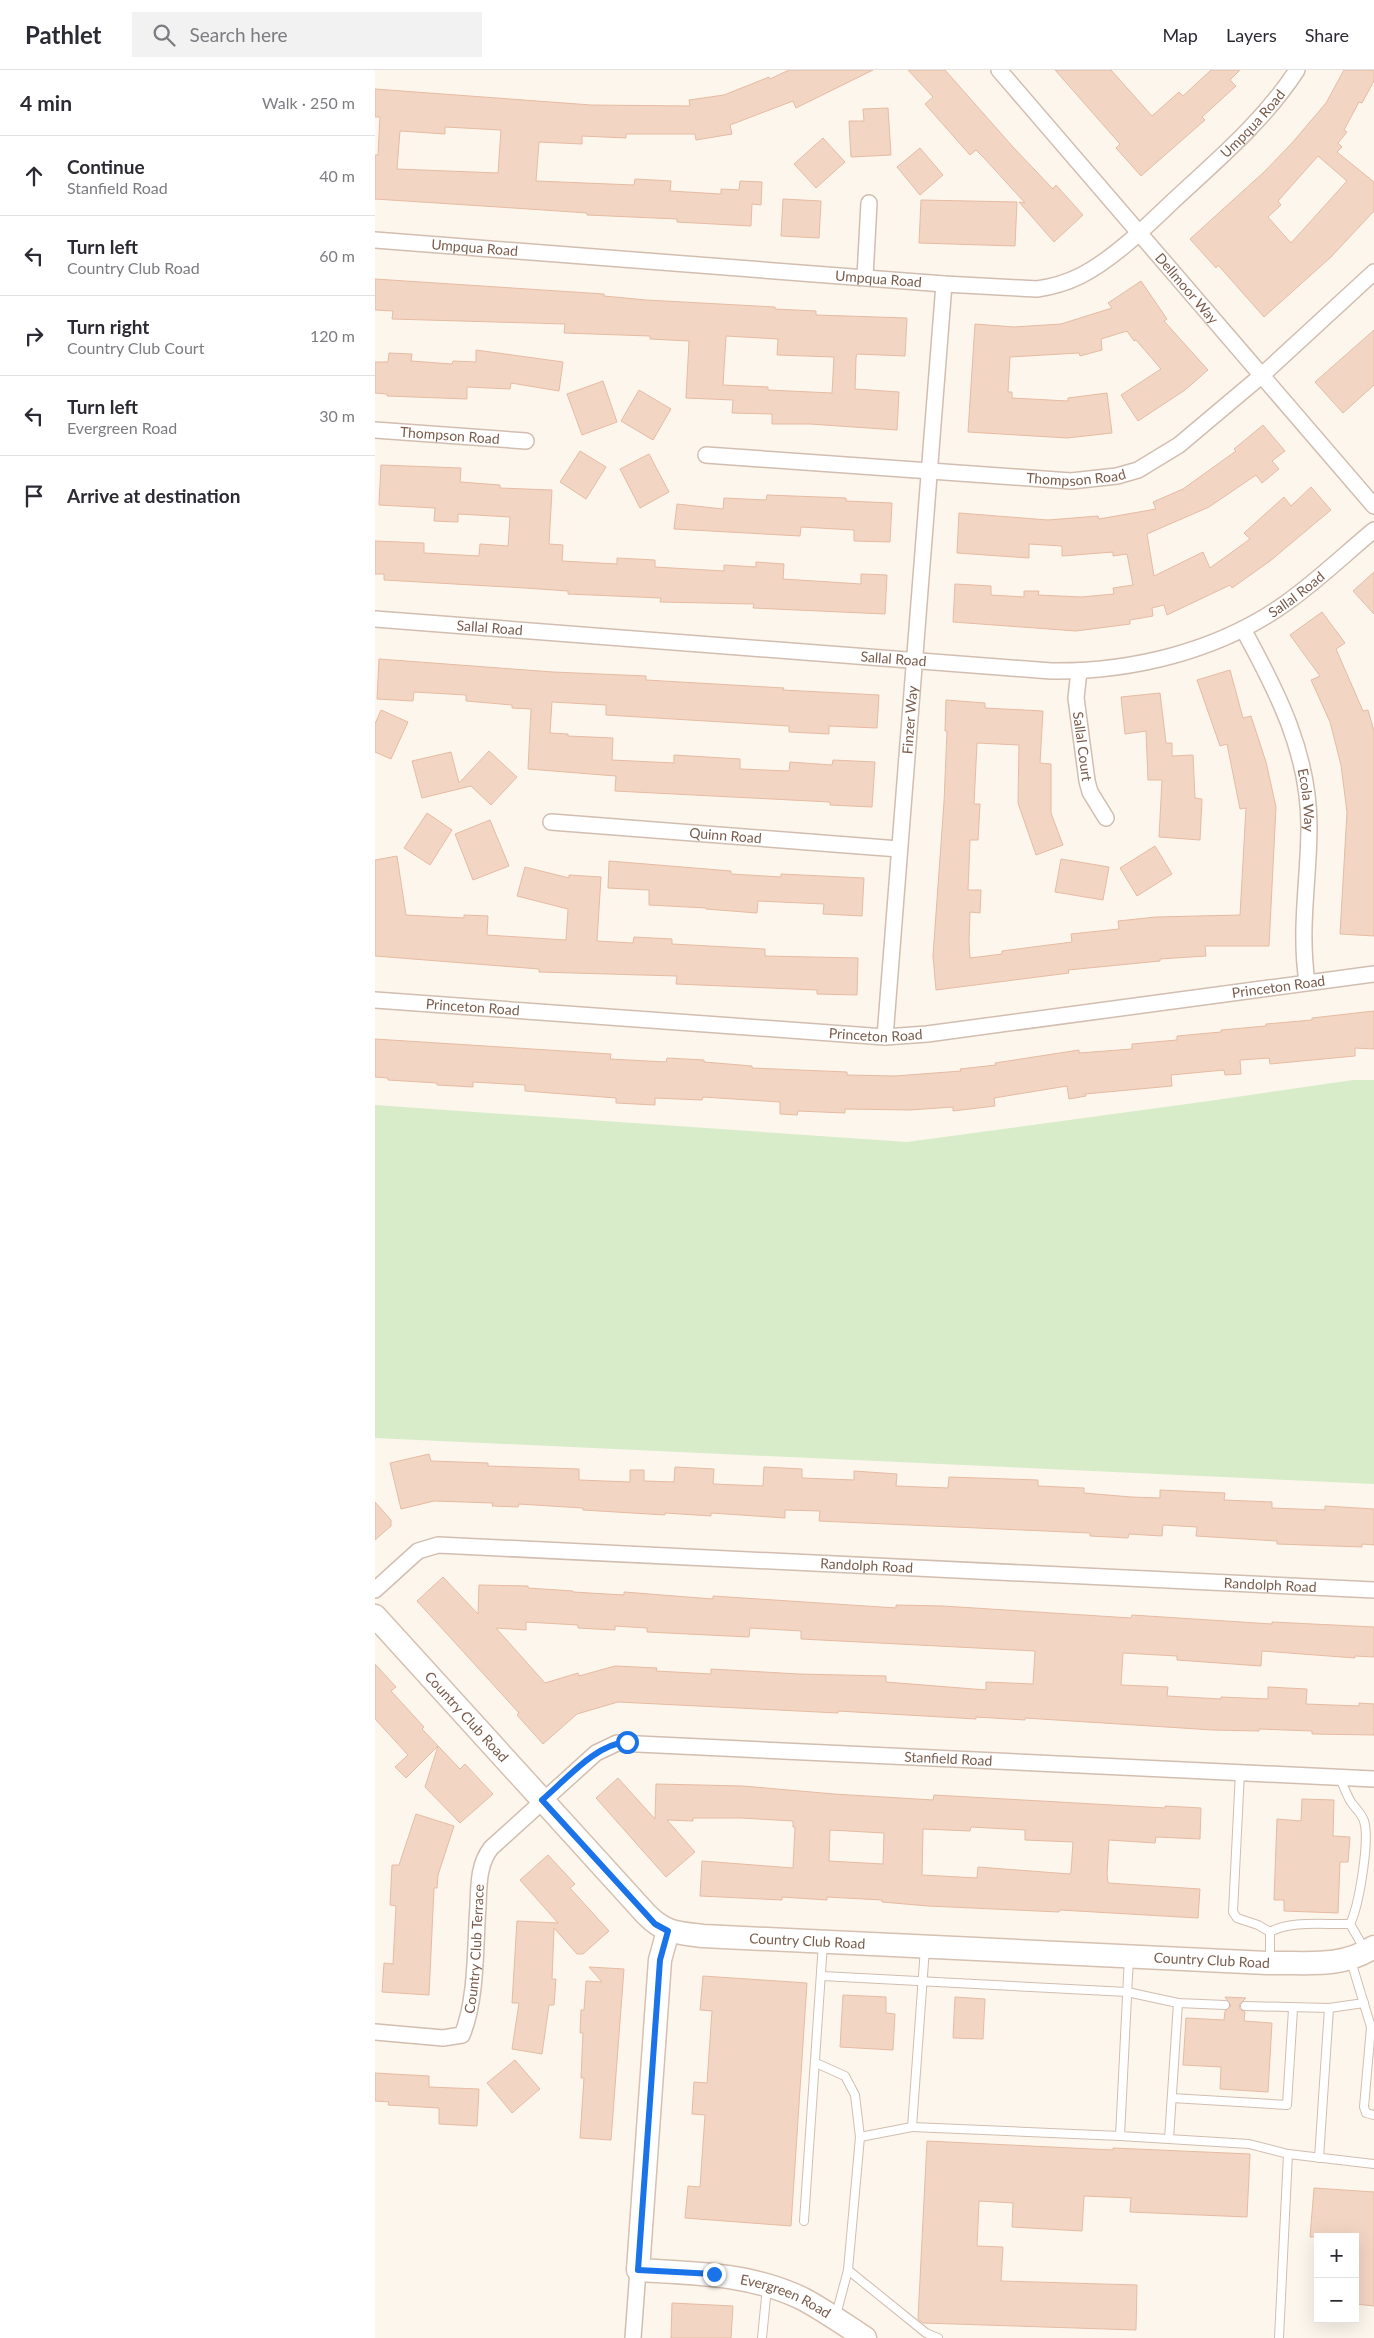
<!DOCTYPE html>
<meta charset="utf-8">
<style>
body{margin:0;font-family:Lato,sans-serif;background:#f2f2f3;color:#2b2b33}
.controls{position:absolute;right:15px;bottom:15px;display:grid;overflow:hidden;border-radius:0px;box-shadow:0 5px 20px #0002}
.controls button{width:45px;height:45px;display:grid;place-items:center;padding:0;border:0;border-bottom:1px solid #e1e1e2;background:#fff;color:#2b2b33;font:25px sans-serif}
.stop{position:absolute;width:15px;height:15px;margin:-11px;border:4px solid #1a73e8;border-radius:50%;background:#fff}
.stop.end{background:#1a73e8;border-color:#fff;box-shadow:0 1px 5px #0008}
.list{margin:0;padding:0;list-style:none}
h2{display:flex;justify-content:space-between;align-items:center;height:65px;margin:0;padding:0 20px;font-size:21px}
h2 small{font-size:16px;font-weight:400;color:#7c7c81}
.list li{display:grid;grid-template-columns:32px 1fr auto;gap:15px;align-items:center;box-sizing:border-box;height:80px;padding:0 20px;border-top:1px solid #e1e1e2}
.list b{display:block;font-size:19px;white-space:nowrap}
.list p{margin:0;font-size:16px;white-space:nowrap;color:#7c7c81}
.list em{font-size:16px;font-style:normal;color:#7c7c81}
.icon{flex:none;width:28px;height:28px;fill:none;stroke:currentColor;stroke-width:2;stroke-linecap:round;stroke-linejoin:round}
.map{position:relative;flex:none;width:999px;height:2268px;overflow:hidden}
header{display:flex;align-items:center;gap:30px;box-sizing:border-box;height:70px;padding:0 25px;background:#fff;border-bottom:1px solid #e1e1e2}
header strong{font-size:24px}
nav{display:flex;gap:28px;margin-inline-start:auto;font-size:18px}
.search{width:350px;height:45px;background:#f2f2f3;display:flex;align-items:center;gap:12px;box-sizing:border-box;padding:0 18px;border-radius:0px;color:#7c7c81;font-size:19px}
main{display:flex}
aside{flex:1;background:#fff}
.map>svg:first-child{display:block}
.green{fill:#d8ecc9}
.building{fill:#f3d5c3;stroke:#e6bba3;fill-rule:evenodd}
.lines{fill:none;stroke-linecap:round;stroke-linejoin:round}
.lane-casing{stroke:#d1beb0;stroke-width:10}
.street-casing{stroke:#d1beb0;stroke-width:18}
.secondary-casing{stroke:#d6c0b0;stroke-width:25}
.lane{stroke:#fff;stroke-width:8}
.street{stroke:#fff;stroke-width:15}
.secondary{stroke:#fff;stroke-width:22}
.route{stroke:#1a73e8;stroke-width:6}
.labels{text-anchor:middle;stroke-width:4;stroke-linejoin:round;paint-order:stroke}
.street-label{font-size:14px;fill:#7a5c4d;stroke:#fffaf3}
</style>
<header>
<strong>Pathlet</strong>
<div class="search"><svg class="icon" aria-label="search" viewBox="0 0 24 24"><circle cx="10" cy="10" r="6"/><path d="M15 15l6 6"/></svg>Search here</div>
<nav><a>Map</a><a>Layers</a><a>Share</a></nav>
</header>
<main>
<aside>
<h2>4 min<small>Walk · 250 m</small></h2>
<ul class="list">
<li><svg class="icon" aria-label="ahead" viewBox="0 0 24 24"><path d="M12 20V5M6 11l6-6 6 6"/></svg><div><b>Continue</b><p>Stanfield Road</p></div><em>40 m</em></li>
<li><svg class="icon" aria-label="left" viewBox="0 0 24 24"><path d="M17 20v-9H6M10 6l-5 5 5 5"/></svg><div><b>Turn left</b><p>Country Club Road</p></div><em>60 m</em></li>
<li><svg class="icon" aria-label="right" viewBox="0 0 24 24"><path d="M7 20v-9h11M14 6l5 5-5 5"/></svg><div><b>Turn right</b><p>Country Club Court</p></div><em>120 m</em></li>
<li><svg class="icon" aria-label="left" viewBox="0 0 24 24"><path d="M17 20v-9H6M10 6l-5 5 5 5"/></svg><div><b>Turn left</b><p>Evergreen Road</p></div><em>30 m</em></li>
<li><svg class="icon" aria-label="arrive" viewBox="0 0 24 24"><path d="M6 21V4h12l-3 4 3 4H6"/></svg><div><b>Arrive at destination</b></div></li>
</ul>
</aside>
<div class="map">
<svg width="999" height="2268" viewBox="0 0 999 2268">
<rect width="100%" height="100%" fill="#fdf6ec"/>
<polygon class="green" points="978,1010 999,1010 999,1414 0,1368 0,1035 532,1072 834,1031"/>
<g class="building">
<path d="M414,0H498L421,38L418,31L355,55L357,64L321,70L320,64H251V68L207,66V74L164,72L161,111L259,115L260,109L296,111L295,121L346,124V119L364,120L365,111L387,112L386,135L377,134L376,156L302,152V149L212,145V143L169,140L0,129V85H3L5,47H0V19L216,35L315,36L314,30L349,25L394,7L395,9ZM70,57L126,60L123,103L22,99L25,61L70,64Z"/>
<polygon points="533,0 570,0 638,77 678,119 681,115 708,145 679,172 644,132 650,133 610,89 601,80 595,85 550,34 558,27"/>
<polygon points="680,0 736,0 777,46 804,22 808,26 836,0 865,0 855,10 861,16 827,47 830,50 766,106 741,78 745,74"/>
<path d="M969,0H999V11L987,33L984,32L969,60L972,62L963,73L967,77L962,82L999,112V141L956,187L889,247L843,195L841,198L815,169L889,102L917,73L951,33ZM943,86L972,111L916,173L893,147L906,135L903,131Z"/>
<polygon points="513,38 516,85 476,87 474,51 489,51 488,39"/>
<polygon points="448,68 470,92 441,118 419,94"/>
<polygon points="545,78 568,105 545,125 522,97"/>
<polygon points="408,129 446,131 444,168 406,166"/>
<polygon points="546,130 642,132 640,176 544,173"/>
<path d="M0,209L229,224V226L271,230L400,237V239L441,241V245L532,248L530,286L482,284L481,288L480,319L524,322L522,360L435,354H397V344L357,343L358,330L311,328L314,271L275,269V266L189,263L190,254L17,249L18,241L0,240ZM351,266L403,269L402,285L459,287L457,323L393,320V317L348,315Z"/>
<polygon points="766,211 792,249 789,251 833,300 810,320 763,351 746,325 786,299 761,270 759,271 752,261 726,269 727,280 705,286 704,283 635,287 633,322 637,322 637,328 693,331 693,328 732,323 737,363 692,368 593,362 600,254 639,257 686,254 737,238 733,233"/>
<polygon points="999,260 999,315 968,343 940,312"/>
<polygon points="101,280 188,292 184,321 136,313 135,319 92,317 92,329 12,326 12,324 0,323 0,292 13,292 14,283 37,284 36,291 77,294 78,291 101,292"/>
<polygon points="228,311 242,352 207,365 192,324"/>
<polygon points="264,320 296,339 278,370 246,351"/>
<polygon points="888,355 910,381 897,391 904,399 887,413 881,405 834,437 772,464 779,506 828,482 835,498 875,469 869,463 909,427 916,436 936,417 956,440 895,491 857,518 855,515 792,545 789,535 777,538 778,546 755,550 755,554 701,561 578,552 580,514 616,516 616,525 649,527 649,521 664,521 663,525 706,527 739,524 738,518 758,515 752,484 738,486 738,482 687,486 687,476 654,474 654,488 582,483 584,443 673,450 723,446 724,449 781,439 778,432 808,419 861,381 859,379"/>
<polygon points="205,381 231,397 211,429 185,412"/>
<polygon points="274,384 294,422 265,438 245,399"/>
<polygon points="6,395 86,398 85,412 125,415 125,418 177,420 174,474 188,475 187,491 242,494 242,488 280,490 280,497 349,501 349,495 381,497 381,492 409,494 408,509 486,514 486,504 512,505 510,544 378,538 379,534 285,532 286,528 193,524 193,521 150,518 9,510 9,504 0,504 0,471 49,473 49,483 104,486 105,474 133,476 135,447 83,444 83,452 59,451 60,438 4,435"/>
<polygon points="392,425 471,428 471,431 517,433 515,472 479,471 479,460 426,457 425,466 299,459 302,434 348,439 349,428 391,430"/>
<polygon points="999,502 999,544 978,521"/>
<polygon points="947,542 970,573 961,579 988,641 993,640 999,661 999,866 965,864 972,742 966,695 955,652 936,610 945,606 915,565"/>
<polygon points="4,589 178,602 271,606 271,610 409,618 408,620 504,625 502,658 454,656 454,664 414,662 414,656 231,645 231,635 177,632 175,663 193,664 193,666 238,668 237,690 299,693 299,685 365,689 365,699 414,701 415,692 457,695 458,690 500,692 497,737 455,735 455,732 240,721 241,706 153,699 156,639 137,638 137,635 91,631 91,625 39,622 38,631 2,629"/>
<polygon points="855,600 868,648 876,646 891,692 901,737 894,876 830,876 831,886 785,889 785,891 693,900 694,903 561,920 558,886 569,732 572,661 570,661 571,630 610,633 610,638 668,641 665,693 676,694 676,743 688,775 661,785 643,733 644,675 602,673 599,734 605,734 603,770 595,770 593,820 606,820 605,843 595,842 594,872 595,888 627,884 627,881 697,872 696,864 744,859 743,851 781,847 865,845 871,738 865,739 852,674 845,676 822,610"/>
<polygon points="785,623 791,673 797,673 797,686 818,685 820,728 827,729 825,770 784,767 787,710 773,710 771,661 750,664 746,627"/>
<polygon points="6,640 33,652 16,689 0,682 0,654"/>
<polygon points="114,681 142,707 116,735 96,716 47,728 37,691 76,682 84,713"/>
<polygon points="52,743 77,760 55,795 29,778"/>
<polygon points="115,750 134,796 98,810 80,764"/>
<polygon points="780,776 797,804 762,826 745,798"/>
<polygon points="22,786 31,845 89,848 89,845 113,846 112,865 191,870 193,839 142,826 150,797 194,808 194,805 226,807 222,871 258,873 259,867 297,869 297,874 390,879 390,886 483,888 482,925 442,924 442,920 301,914 302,906 164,902 164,899 0,886 0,790"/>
<polygon points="686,789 734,797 728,830 680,822"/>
<polygon points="234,791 356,801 356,804 406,807 406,804 489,808 487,846 448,844 449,834 383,831 382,843 331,839 331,838 274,835 274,820 233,818"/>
<polygon points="999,941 999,979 980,978 980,986 895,994 894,988 865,990 866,1004 850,1005 849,1000 796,1005 797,1016 710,1024 711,1026 694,1029 692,1016 619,1028 620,1036 578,1041 578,1037 535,1040 470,1039 470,1043 423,1041 422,1045 405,1044 405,1032 328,1027 327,1030 280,1028 280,1035 241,1033 241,1028 150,1021 150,1015 98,1012 98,1017 62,1015 62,1013 13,1010 13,1008 0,1007 0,969 236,984 235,989 291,992 292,988 329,990 329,992 377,996 377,998 472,1002 472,1005 520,1006 586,1001 585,999 621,995 620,993 704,980 704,983 757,979 757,974 802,970 802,966 846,962 846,960 891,956 891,954 937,950 937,948"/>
<polygon points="54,1384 56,1391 113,1393 113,1396 204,1399 204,1410 255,1412 255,1400 269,1400 269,1411 299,1412 300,1397 339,1399 338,1414 388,1416 389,1397 427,1399 427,1408 479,1410 479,1401 522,1404 521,1416 573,1418 574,1407 663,1410 663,1416 709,1418 709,1423 756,1427 785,1428 785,1420 850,1423 849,1430 897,1432 897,1438 950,1440 950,1436 999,1439 999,1475 987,1474 987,1477 902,1474 902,1471 821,1466 822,1457 788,1455 787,1466 754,1464 753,1468 715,1466 715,1463 444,1451 445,1441 410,1440 410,1448 336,1443 336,1446 290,1443 290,1445 208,1440 208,1438 144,1434 143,1437 117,1436 118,1433 59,1431 26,1439 15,1393"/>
<polygon points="0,1432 16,1450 16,1456 0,1470"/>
<path d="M68,1507L103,1544L104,1515L153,1516V1518L198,1521V1522L249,1525V1522L338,1529V1526L521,1538V1535L568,1536L756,1548L757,1545L897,1554V1552L999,1557V1587L980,1586V1588L887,1581L886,1596L802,1590V1586L748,1583L746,1615L793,1617L792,1626L846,1629V1627L893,1629V1617L932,1619L931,1634L984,1636V1633L999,1634V1665L937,1664V1661L884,1659V1661L838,1660L650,1648V1650L601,1647V1649L463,1641V1643L243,1632L202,1644L168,1674L142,1645L144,1643L42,1531ZM151,1552L203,1555V1558L240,1560V1556L272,1558V1562L374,1567L375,1558L426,1561V1569L660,1581L658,1614L611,1612V1620L511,1612V1606L424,1604L336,1599V1604L281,1601L282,1598L240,1596L204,1606L203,1603L170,1613L121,1558L151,1560Z"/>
<polygon points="0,1594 21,1617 16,1621 49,1657 47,1659 85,1699 90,1694 118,1724 85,1753 50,1717 63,1676 31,1708 20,1697 33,1685 0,1649"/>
<path d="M243,1708L280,1749L281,1714L368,1716L459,1724L558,1730L559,1725L790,1738V1736L826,1738L825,1769L781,1767L780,1773L734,1770L732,1804L733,1813L825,1819L823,1848L685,1840L684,1842L553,1836L507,1832V1830L452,1827V1830L407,1827V1830L325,1826L327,1791L418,1798L420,1757H418V1751L366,1748H318V1751L292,1750L320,1782L291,1807L221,1728ZM596,1757L650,1760V1770L698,1772L696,1802L695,1804L603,1797L602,1808L547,1805L548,1759L595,1761ZM455,1760L509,1763L508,1794L454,1791Z"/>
<polygon points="927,1729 959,1730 958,1766 975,1767 973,1792 965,1792 963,1843 909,1841 909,1830 899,1830 902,1749 926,1751"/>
<polygon points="41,1744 79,1756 63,1805 62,1818 59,1818 54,1925 7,1922 9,1893 18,1894 21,1836 15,1835 17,1795 24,1795"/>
<polygon points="173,1785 200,1814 195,1818 234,1861 208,1884 202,1884 179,1858 177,1909 181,1909 179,1935 174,1935 167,1984 137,1979 144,1933 137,1933 142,1851 183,1853 145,1810"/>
<polygon points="214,1897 249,1899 236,2070 205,2068 209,2008 206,2008 208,1963 205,1963 206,1940 209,1940 211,1911 227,1912"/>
<polygon points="328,1906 432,1913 416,2156 310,2148 313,2116 325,2117 330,2045 317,2044 319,2012 332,2013 337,1941 325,1940"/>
<polygon points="468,1925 511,1927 511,1943 520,1944 518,1980 465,1977"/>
<polygon points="580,1927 610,1929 608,1969 578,1968"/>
<polygon points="850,1927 871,1928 864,1935 865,1939 870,1942 869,1951 897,1953 893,2022 845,2019 846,1997 808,1995 811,1948 849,1950 850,1941 856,1936"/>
<polygon points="140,1990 165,2019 137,2043 112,2013"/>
<polygon points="0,2003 54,2006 54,2017 104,2019 102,2056 64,2054 64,2038 13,2035 14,2032 0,2031"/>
<polygon points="552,2071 738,2080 738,2078 875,2084 872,2147 755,2142 756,2128 709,2126 707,2161 637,2157 638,2133 604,2131 602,2176 628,2177 626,2211 762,2215 761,2260 548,2253 543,2249"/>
<polygon points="939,2118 999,2122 999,2236 980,2234 980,2167 935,2167"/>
<polygon points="297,2233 358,2236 356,2268 296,2268"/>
</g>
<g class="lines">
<defs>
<g id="lane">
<polyline points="865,1702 858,1842 862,1848 883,1855 895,1862"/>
<path d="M965,1707C968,1715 971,1724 976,1732C980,1738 987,1744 989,1751C995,1770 984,1836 975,1854"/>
<polyline points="550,1878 537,2057 745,2066"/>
<polyline points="754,1887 745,2066 874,2074 913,2084"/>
<path d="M895,1891V1862C915,1850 951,1855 975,1854L990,1880"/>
<polyline points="976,1891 996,1957 999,1959"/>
<polyline points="447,1906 752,1922 803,1933 850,1935"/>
<polyline points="870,1936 954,1938 989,1933"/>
<polyline points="996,1957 989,2037 991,2043 999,2045"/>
<polyline points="441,1993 470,2006 480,2025 485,2067"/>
<polyline points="797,2028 912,2035 918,1939"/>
<polyline points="794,2069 803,1933"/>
<polyline points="944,2088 954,1938"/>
<polyline points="429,2151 448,1873"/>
<polyline points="473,2200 551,2263 563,2268"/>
<polyline points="461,2245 473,2200 485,2067 537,2057"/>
<polyline points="387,2268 392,2217"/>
<polyline points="904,2268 913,2084 999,2094"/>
</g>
<g id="street">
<path id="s1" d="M624,0L999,436"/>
<path id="s2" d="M0,170L569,214L662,219C676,217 691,213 705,206C737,190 771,157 797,132C841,91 889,51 922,0"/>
<polyline points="490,207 494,133"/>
<path id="s3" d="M0,360L151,371"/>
<path id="s4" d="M331,385L696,411L742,406L763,400L804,375L886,306L999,202"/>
<path id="s5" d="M0,549L676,601C757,602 844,581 911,533C942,511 970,484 999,460"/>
<path id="s6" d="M868,559C902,621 934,683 934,756C934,810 924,857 932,912"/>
<path id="s7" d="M704,601L701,628L712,711L715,722L731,748"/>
<path id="s8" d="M176,752L524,779"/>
<path id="s9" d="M0,930L510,967L552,964L999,904"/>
<path id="s10" d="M510,967L569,214"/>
<path id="s11" d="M0,1520L43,1481L63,1475L999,1520"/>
<path id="s12" d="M0,1962L68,1968L87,1965C102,1930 100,1875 103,1836C104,1815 103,1795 116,1778L221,1683L242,1673L999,1709"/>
<polyline points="258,2268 263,2200"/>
</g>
<g id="secondary">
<path id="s13" d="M0,1546L271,1844C289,1863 303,1863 328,1866L892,1893C931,1892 965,1899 999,1877"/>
<path id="s14" d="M293,1861L285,1890L263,2200C319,2203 378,2204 428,2229C449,2240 470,2255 490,2268"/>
</g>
</defs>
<use href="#lane" class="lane-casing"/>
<use href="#street" class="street-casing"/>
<use href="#secondary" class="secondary-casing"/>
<use href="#lane" class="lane"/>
<use href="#street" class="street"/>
<use href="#secondary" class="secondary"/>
</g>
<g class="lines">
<path class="route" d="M252,1672C220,1674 191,1710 167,1730L271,1844L280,1854L293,1861L285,1890L263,2200L339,2204"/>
</g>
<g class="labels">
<g class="street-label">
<text dy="5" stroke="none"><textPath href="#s2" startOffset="940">Umpqua Road</textPath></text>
<text dy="5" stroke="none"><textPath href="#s2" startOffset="100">Umpqua Road</textPath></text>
<text dy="5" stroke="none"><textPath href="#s2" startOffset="505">Umpqua Road</textPath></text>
<text dy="5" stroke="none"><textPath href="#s1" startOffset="288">Dellmoor Way</textPath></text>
<text dy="5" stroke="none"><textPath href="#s3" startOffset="75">Thompson Road</textPath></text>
<text dy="5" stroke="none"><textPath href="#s4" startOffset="371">Thompson Road</textPath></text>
<text dy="5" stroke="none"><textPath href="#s5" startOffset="940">Sallal Road</textPath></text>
<text dy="5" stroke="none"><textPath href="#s5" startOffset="115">Sallal Road</textPath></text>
<text dy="5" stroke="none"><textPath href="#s5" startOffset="520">Sallal Road</textPath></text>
<text dy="5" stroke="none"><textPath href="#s10" startOffset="318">Finzer Way</textPath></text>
<text dy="5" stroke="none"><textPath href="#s7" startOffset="76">Sallal Court</textPath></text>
<text dy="5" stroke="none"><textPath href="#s6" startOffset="184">Ecola Way</textPath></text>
<text dy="5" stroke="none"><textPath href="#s8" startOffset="175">Quinn Road</textPath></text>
<text dy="5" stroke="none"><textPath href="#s9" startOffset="908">Princeton Road</textPath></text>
<text dy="5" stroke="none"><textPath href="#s9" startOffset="98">Princeton Road</textPath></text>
<text dy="5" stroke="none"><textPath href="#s9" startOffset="502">Princeton Road</textPath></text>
<text dy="5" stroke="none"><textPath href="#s11" startOffset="508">Randolph Road</textPath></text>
<text dy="5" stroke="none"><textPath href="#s11" startOffset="912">Randolph Road</textPath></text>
<text dy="5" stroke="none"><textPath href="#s13" startOffset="136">Country Club Road</textPath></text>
<text dy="5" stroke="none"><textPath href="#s12" startOffset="775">Stanfield Road</textPath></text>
<text dy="5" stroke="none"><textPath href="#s13" startOffset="570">Country Club Road</textPath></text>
<text dy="5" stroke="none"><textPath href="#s12" startOffset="175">Country Club Terrace</textPath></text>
<text dy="5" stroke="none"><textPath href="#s13" startOffset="975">Country Club Road</textPath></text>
<text dy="5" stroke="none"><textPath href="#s14" startOffset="492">Evergreen Road</textPath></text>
</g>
</g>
</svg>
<div class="controls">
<button>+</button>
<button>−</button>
</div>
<div class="stop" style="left:252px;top:1672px"></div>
<div class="stop end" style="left:339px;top:2204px"></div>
</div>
</main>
